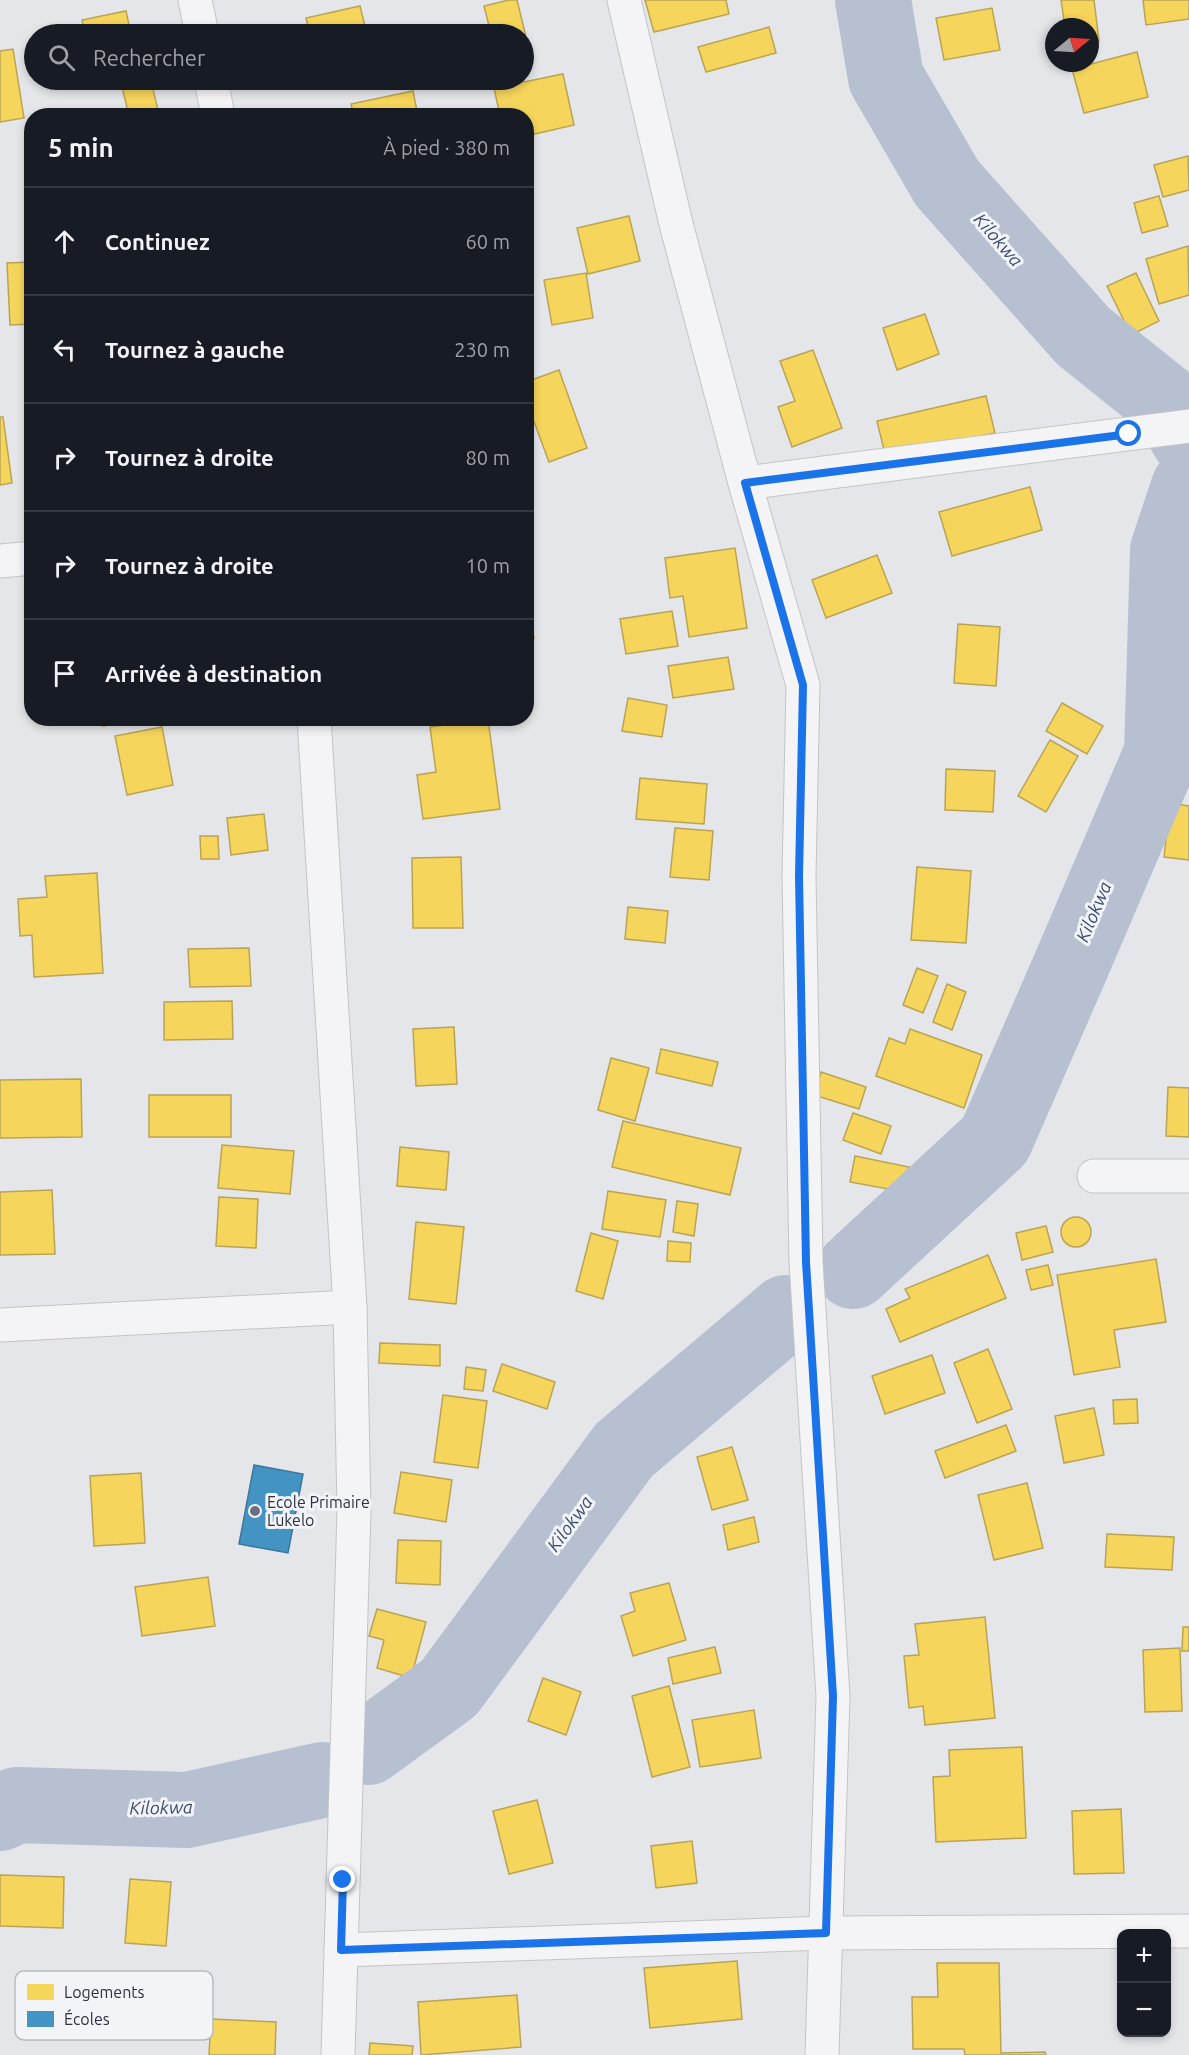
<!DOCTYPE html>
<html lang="fr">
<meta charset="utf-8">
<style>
body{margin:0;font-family:Ubuntu,sans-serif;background:#20242c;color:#f1f3f6}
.controls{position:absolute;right:18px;bottom:18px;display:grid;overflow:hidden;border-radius:12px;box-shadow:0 3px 9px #0003}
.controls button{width:54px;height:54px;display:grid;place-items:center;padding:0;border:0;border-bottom:2px solid #363941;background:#171b24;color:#f1f3f6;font:30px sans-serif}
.compass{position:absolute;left:1045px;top:18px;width:54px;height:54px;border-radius:50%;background:#171b24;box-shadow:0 3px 9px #0003;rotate:72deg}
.stop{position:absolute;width:18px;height:18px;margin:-14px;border:4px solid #1a73e8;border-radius:50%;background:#fff}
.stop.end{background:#1a73e8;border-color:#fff;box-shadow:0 2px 6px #0008}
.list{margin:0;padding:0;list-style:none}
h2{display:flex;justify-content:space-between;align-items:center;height:78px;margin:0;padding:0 24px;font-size:26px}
h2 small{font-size:20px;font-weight:400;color:#9ea1a6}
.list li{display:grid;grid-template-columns:39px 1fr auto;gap:18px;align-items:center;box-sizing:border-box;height:108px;padding:0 24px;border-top:2px solid #363941}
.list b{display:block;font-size:22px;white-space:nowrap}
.list em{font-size:20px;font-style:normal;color:#9ea1a6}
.icon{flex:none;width:33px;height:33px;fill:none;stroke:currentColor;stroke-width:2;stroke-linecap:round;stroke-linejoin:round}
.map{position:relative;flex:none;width:1189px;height:2055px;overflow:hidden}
.search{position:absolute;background:#171b24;box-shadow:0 3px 9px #0003;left:24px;top:24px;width:510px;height:66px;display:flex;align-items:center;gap:15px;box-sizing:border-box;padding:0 21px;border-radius:33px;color:#9ea1a6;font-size:22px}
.panel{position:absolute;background:#171b24;box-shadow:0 3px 9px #0003;left:24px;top:108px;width:510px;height:618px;border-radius:24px}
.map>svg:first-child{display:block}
.homes{fill:#f6d55c;stroke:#baa454;stroke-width:1.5}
.schools{fill:#4393c3;stroke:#3c769c;stroke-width:1.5}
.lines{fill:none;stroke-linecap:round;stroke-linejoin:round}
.river{stroke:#b6c0d1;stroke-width:76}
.minor-casing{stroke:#c3c4c7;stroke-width:35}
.minor{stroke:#f4f4f6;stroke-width:33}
.route{stroke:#1a73e8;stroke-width:8}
.poi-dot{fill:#6d707c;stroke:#f3f4f8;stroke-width:2}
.labels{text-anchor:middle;stroke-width:6;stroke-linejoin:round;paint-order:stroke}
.poi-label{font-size:16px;fill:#2d3141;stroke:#f3f4f8;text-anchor:start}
.water-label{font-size:18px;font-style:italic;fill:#3a4b72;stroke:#f3f4f8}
.key{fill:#f3f4f8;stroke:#b8bac1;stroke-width:1.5}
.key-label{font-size:16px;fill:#2d3141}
</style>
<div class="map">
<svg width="1189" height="2055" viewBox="0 0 1189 2055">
<rect width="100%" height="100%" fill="#e5e6e9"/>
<g class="homes">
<polygon points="509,0 517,0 531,57 524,59 524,34 491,34 484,6"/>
<polygon points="645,0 726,0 729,14 654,32"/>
<polygon points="1061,0 1094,0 1099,41 1090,43 1090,27 1065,27"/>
<polygon points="1143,0 1189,0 1189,19 1146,25"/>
<polygon points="360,6 367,34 310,34 306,18"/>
<polygon points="992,8 1000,50 944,60 936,18"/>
<polygon points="126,11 131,34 85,34 82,20"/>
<polygon points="769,27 776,53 706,72 698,47"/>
<polygon points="13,49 24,118 0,122 0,51"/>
<polygon points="1137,52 1148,97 1084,113 1072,69"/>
<polygon points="563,74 574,125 526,136 526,116 500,116 494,88"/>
<polygon points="94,80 131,80 95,87"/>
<polygon points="320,80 353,80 322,86"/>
<polygon points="151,81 159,114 129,116 122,87"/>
<polygon points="413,91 418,116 354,116 351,104"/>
<polygon points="1188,156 1189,190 1163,197 1154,165"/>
<polygon points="1159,196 1168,226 1142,233 1134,203"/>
<polygon points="629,216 640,261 588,274 577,228"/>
<polygon points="1188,246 1189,295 1159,304 1146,259"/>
<polygon points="32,262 32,324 10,325 7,263"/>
<polygon points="586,273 593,318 552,325 544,280"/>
<polygon points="1136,273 1159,321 1131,335 1107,286"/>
<polygon points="925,314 939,354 897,370 883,328"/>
<polygon points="813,350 842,428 792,447 778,407 795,401 780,361"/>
<polygon points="559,370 587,448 549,462 526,400 526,382"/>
<polygon points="986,396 995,433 886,458 877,421"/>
<polygon points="0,417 3,417 12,483 0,485"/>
<polygon points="1030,487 1042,530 952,556 939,512"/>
<polygon points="735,548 747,628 689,637 683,596 670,598 665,558"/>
<polygon points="877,555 892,593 826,618 812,580"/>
<polygon points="526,598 534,638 526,639"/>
<polygon points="672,611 678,646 626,654 620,619"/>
<polygon points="958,624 1000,627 996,686 954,683"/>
<polygon points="728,657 734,689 673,698 668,666"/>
<polygon points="628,698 667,705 662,737 622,731"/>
<polygon points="1062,703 1103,726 1087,754 1046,731"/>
<polygon points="102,718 146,718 103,726"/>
<polygon points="488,719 500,809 423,819 417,775 436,772 430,727"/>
<polygon points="162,727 173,785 127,795 115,736"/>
<polygon points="1050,740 1078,756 1046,812 1018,796"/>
<polygon points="946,769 995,771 993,812 945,810"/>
<polygon points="640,778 707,784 704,824 636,819"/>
<polygon points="1170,803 1189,806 1189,860 1164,857"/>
<polygon points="264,814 268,850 231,855 227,818"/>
<polygon points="675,828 713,831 709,880 670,877"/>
<polygon points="200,836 218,836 219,859 201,859"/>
<polygon points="461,857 463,928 413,928 412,858"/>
<polygon points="917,867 971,871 966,943 911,940"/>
<polygon points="97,873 103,973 34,977 32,935 20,936 18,899 47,897 45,876"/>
<polygon points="628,907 668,911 665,943 625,939"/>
<polygon points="249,948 251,986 190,987 188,949"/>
<polygon points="917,968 938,976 923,1013 903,1005"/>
<polygon points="947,984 966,992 952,1030 933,1022"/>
<polygon points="232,1001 233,1039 164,1040 164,1002"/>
<polygon points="454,1027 457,1084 416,1086 413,1029"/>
<polygon points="910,1029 982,1055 964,1108 876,1076 889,1038 905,1044"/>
<polygon points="661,1049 718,1062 712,1086 656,1073"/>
<polygon points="611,1058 649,1068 635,1121 598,1110"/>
<polygon points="821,1072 866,1087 859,1109 814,1095"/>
<polygon points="81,1079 82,1137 0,1138 0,1080"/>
<polygon points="1168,1087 1189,1088 1189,1137 1166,1136"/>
<rect x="149" y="1095" width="82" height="42"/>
<polygon points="853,1113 891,1126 881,1154 843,1140"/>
<polygon points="623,1121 741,1148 730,1195 612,1167"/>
<polygon points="222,1145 294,1151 290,1194 218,1188"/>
<polygon points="400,1147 449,1152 446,1190 397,1186"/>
<polygon points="855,1156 909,1167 904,1192 850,1182"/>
<polygon points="52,1190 55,1254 0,1255 0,1192"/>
<polygon points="608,1191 666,1200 660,1237 602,1229"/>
<polygon points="219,1197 258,1199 256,1248 216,1246"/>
<polygon points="677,1201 698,1204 694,1236 673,1232"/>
<circle cx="1076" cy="1232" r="15"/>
<polygon points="416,1222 464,1227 456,1304 409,1299"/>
<polygon points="1046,1226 1053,1252 1022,1260 1016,1233"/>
<polygon points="591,1233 618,1241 603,1299 576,1291"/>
<polygon points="668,1241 691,1243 690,1262 667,1261"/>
<polygon points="988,1255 1006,1298 900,1342 886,1309 910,1298 905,1289"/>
<polygon points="1156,1259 1166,1322 1114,1330 1120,1367 1074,1375 1057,1275"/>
<polygon points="1048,1265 1053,1285 1031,1290 1026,1270"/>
<polygon points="380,1343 440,1345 440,1366 379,1363"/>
<polygon points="988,1349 1012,1409 977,1423 954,1363"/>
<polygon points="932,1355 945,1393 885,1414 872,1376"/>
<polygon points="502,1364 555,1382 547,1409 493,1391"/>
<polygon points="466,1367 486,1370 483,1391 464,1389"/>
<polygon points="443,1395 487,1401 478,1468 434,1462"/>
<polygon points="1137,1399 1138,1423 1114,1424 1113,1400"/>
<polygon points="1094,1408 1104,1455 1064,1463 1055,1416"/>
<polygon points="1006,1425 1016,1451 945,1478 935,1451"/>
<polygon points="732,1447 748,1500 712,1510 697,1457"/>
<polygon points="401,1472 452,1480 446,1522 394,1513"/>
<polygon points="141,1473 145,1543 94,1546 90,1476"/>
<polygon points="1027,1483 1043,1548 994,1560 978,1495"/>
<polygon points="754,1517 759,1542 728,1550 723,1525"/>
<polygon points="1107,1534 1174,1537 1172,1570 1105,1567"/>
<polygon points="398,1540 441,1541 440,1585 396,1583"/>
<polygon points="208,1577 215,1626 142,1636 135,1587"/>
<polygon points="669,1583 686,1640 633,1656 621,1616 635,1611 630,1593"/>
<polygon points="377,1609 426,1622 411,1678 377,1668 384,1640 369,1636"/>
<polygon points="985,1617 995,1718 925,1725 923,1706 909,1708 904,1656 919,1655 915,1624"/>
<polygon points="1183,1627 1189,1627 1189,1651 1182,1651"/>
<polygon points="715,1647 721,1673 673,1684 668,1658"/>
<polygon points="1180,1648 1182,1711 1145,1712 1143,1650"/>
<polygon points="543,1678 581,1692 566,1735 528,1721"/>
<polygon points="669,1686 690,1767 652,1777 632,1696"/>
<polygon points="754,1710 761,1758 700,1767 692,1720"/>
<polygon points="1022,1747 1026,1838 936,1842 933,1777 950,1776 949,1750"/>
<polygon points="537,1800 553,1863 509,1874 493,1811"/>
<polygon points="1121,1809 1124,1873 1074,1874 1072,1811"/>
<polygon points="692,1841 697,1883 656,1888 651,1846"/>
<polygon points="0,1875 64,1877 63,1928 0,1926"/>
<polygon points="130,1879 171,1882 166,1946 125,1943"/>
<polygon points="737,1961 742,2019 650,2028 644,1968"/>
<polygon points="937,1963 999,1963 1001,2053 1045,2052 1046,2055 965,2055 964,2049 913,2049 912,1997 938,1997"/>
<polygon points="517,1995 521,2047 421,2055 418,2002"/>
<polygon points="211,2019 276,2022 275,2055 209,2055"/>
<polygon points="370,2043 413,2046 412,2055 369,2055"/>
</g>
<polygon class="schools" points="254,1465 303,1474 288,1553 239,1544"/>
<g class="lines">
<g class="river">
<polyline points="873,0 886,78 947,183 1083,336 1169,405 1189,439"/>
<polyline points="853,1271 995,1140 1070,968 1162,753 1168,550 1189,487"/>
<polyline points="368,1747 449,1688 624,1450 786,1313"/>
<polyline points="0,1813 17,1805 187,1810 322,1780"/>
</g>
<defs>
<g id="minor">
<polyline points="195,0 202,34"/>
<polyline points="624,0 676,224 745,483 803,685 799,876 806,1262 833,1696 822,2055"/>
<polyline points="211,80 218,116"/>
<polyline points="745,483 1189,426"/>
<polyline points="0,561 32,558"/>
<polyline points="314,718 350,1307 354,1511 338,2055"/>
<polyline points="1094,1176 1189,1176"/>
<polyline points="0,1325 350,1307"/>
<polyline points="341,1950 826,1933 1189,1931"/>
</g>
</defs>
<use href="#minor" class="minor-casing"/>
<use href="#minor" class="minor"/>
</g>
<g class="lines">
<polyline class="route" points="343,1880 341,1950 826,1933 833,1696 806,1262 799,876 803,685 745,483 1129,434"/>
</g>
<circle class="poi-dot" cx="255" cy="1511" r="6"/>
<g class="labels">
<g class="poi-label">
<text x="267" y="1508">Ecole Primaire<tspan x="267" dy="18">Lukelo</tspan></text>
</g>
<g class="water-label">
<text transform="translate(998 240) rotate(49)" y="6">Kilokwa</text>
<text transform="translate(1094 912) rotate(-67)" y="6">Kilokwa</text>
<text transform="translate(570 1524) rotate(-54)" y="6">Kilokwa</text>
<text transform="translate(161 1808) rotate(-1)" y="6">Kilokwa</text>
</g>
</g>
<rect x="15" y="1971" width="198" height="69" rx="9" class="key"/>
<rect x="27" y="1984" width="27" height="16" fill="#f6d55c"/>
<rect x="27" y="2011" width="27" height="16" fill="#4393c3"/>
<g class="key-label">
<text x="64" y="1998">Logements</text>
<text x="64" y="2025">Écoles</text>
</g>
</svg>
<div class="controls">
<button>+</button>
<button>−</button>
</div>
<svg class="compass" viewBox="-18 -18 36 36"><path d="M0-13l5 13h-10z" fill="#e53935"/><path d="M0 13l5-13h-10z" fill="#9ea1a6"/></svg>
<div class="stop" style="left:1129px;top:434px"></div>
<div class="stop end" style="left:343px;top:1880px"></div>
<div class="search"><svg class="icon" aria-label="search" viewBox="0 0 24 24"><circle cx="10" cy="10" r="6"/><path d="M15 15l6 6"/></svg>Rechercher</div>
<section class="panel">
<h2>5 min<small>À pied · 380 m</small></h2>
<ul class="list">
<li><svg class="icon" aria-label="ahead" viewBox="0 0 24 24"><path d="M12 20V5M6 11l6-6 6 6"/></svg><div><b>Continuez</b></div><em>60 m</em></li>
<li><svg class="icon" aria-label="left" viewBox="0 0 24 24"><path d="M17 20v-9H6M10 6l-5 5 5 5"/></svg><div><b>Tournez à gauche</b></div><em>230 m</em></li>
<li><svg class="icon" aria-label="right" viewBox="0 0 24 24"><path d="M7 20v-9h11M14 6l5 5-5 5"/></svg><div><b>Tournez à droite</b></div><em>80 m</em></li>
<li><svg class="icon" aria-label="right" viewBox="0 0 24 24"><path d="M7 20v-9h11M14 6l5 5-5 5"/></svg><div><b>Tournez à droite</b></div><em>10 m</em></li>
<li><svg class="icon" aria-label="arrive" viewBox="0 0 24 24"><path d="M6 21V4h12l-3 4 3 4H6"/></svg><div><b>Arrivée à destination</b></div></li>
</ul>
</section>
</div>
